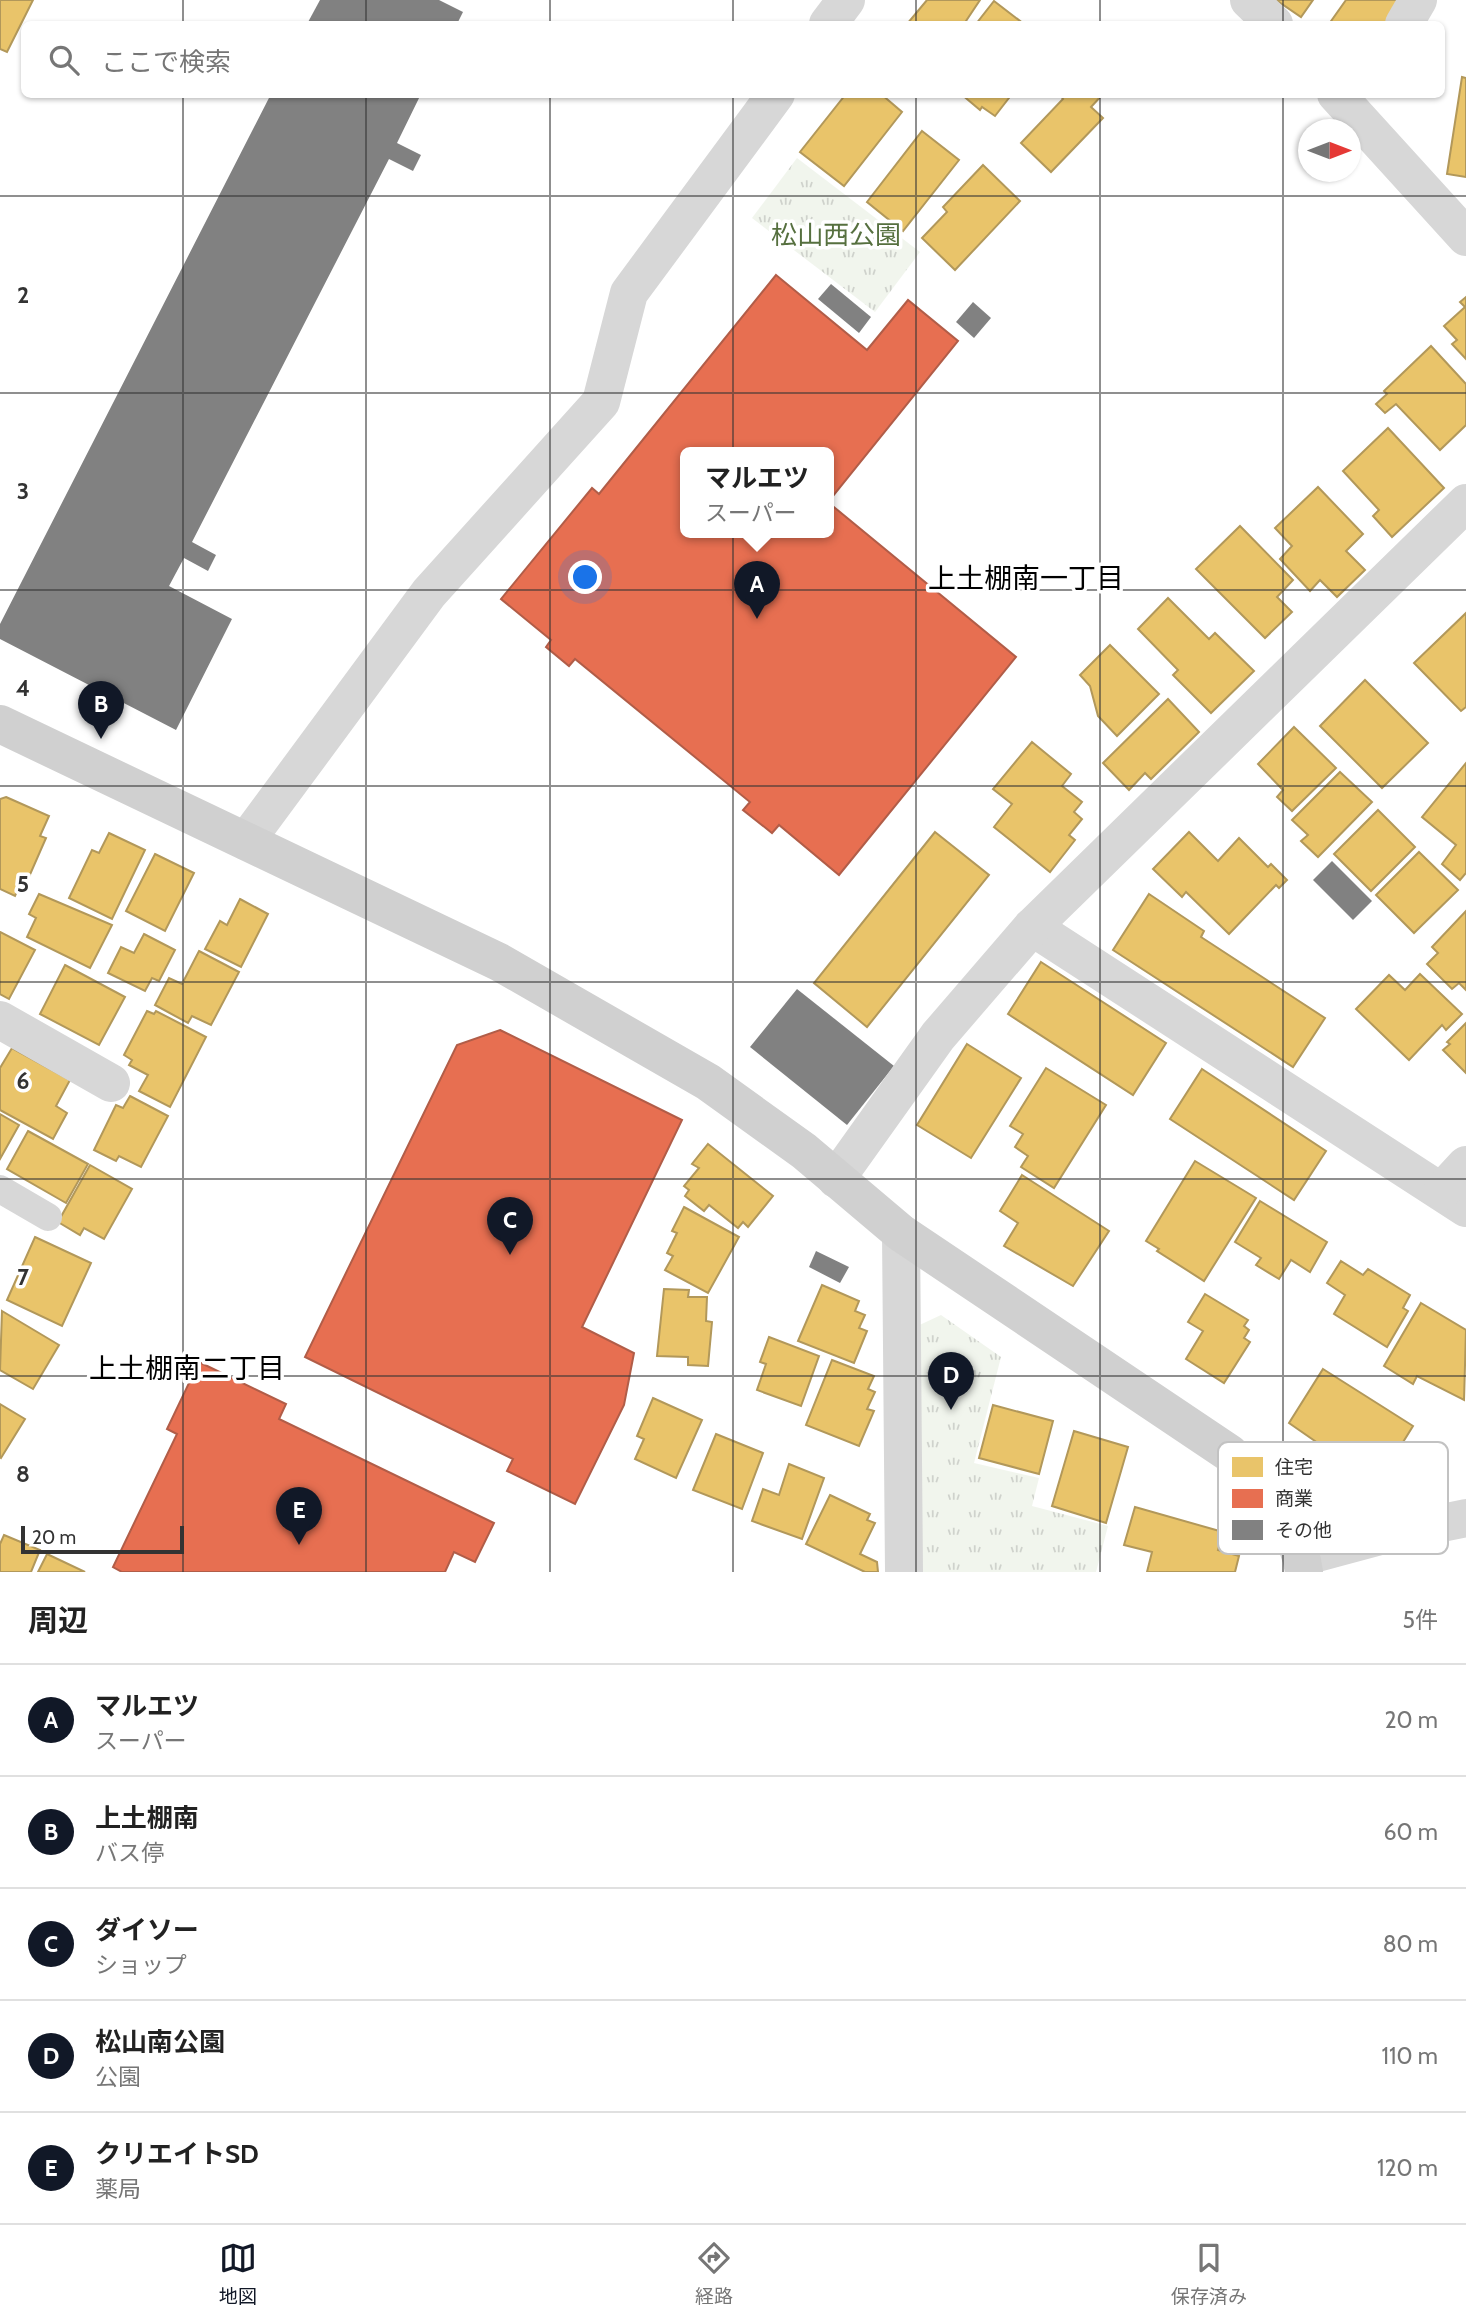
<!DOCTYPE html>
<html lang="ja">
<meta charset="utf-8">
<style>
body{margin:0;font-family:Cabin,"Noto Sans JP",sans-serif;background:#f2f2f2;color:#222}
.compass{position:absolute;left:1298px;top:119px;width:63px;height:63px;border-radius:50%;background:#fff;box-shadow:0 2px 5px #0004;rotate:90deg}
.scale{position:absolute;left:21px;bottom:18px;width:163px;box-sizing:border-box;padding-left:7px;border:4px solid #333;border-top:0;font-size:19px;line-height:24px;white-space:nowrap;color:#333;-webkit-text-stroke:5px #fff;paint-order:stroke}
.you{position:absolute;left:586px;top:578px;width:24px;height:24px;margin:-18px;border:5px solid #fff;border-radius:50%;background:#1a73e8;box-shadow:0 0 0 10px #1a73e833}
.badge{display:grid;place-items:center;width:46px;height:46px;border-radius:50%;background:#111827;color:#fff;font-size:23px;font-weight:700}
.pin{position:absolute;translate:-50% -58px;filter:drop-shadow(0 2px 4px #0008)}
.pin::after{content:'';position:absolute;top:37px;width:24px;height:21px;background:inherit;clip-path:polygon(0 0,100% 0,50% 100%)}
.popup{position:absolute;left:680px;top:447px;width:154px;height:91px;box-sizing:border-box;display:grid;place-content:center;border-radius:10px;background:#fff;filter:drop-shadow(0 2px 5px #0005);font-size:23px;white-space:nowrap;color:#767676}
.popup b{font-size:26px;color:#222}
.popup::after{content:'';position:absolute;left:50%;top:100%;margin-left:-14px;border:14px solid transparent;border-top-color:#fff}
.list{margin:0;padding:0;list-style:none}
h2{display:flex;justify-content:space-between;align-items:center;height:91px;margin:0;padding:0 28px;font-size:30px}
h2 small{font-size:23px;font-weight:400;color:#767676}
.list li{display:grid;grid-template-columns:46px 1fr auto;gap:21px;align-items:center;box-sizing:border-box;height:112px;padding:0 28px;border-top:2px solid #e0e0e0}
.list b{display:block;font-size:26px;white-space:nowrap}
.list p{margin:0;font-size:23px;white-space:nowrap;color:#767676}
.list em{font-size:23px;font-style:normal;color:#767676}
.icon{flex:none;width:38px;height:38px;fill:none;stroke:currentColor;stroke-width:2;stroke-linecap:round;stroke-linejoin:round}
.map{position:relative;flex:none;width:1466px;height:1572px;overflow:hidden}
.search{position:absolute;background:#fff;box-shadow:0 2px 5px #0004;left:21px;right:21px;top:21px;height:77px;display:flex;align-items:center;gap:18px;box-sizing:border-box;padding:0 24px;border-radius:10px;color:#767676;font-size:26px}
.sheet{height:651px;background:#fff}
nav{display:flex;justify-content:space-around;align-items:center;box-sizing:border-box;height:98px;border-top:2px solid #e0e0e0;background:#fff;font-size:19px;color:#767676}
nav a{display:grid;justify-items:center;gap:4px}
nav .on{color:#111827}
.map>svg:first-child{display:block}
.park{fill:url(#park-tufts)}
.homes{fill:#e9c46a;stroke:#b2985a;stroke-width:2}
.shops{fill:#e76f51;stroke:#b15d48;stroke-width:2}
.building{fill:#818181}
.lines{fill:none;stroke-linecap:round;stroke-linejoin:round}
.lane{stroke:#d7d7d7;stroke-width:28}
.street{stroke:#d7d7d7;stroke-width:38}
.secondary{stroke:#d0d0d0;stroke-width:38}
.grid{fill:none;stroke:#333;stroke-width:2;stroke-opacity:0.55}
.labels{text-anchor:middle;stroke-width:7;stroke-linejoin:round;paint-order:stroke}
.park-label{font-size:26px;fill:#56703f;stroke:#fff}
.neighbourhood-label{font-size:28px;fill:#000;stroke:#fff}
.key{fill:#fff;stroke:#c2c2c2;stroke-width:2}
.key-label{font-size:19px;fill:#333}
.grid-label{font-size:23px;text-anchor:middle;font-weight:bold;fill:#333;stroke:#fff;stroke-width:7;stroke-linejoin:round;paint-order:stroke}
</style>
<div class="map">
<svg width="1466" height="1572" viewBox="0 0 1466 1572">
<defs>
<pattern id="park-tufts" width="24" height="20" patternUnits="userSpaceOnUse" patternTransform="scale(1.75)"><rect width="24" height="20" fill="#f1f5ed"/><path d="M3 7l-1-3M5 7V3M7 7l1-3M15 17l-1-3M17 17v-4M19 17l1-3" fill="none" stroke="#cfd2cc"/></pattern>
</defs>
<rect width="100%" height="100%" fill="#fff"/>
<g class="park">
<polygon points="797,158 920,252 875,312 752,218"/>
<polygon points="941,1315 1001,1357 974,1463 1039,1478 1032,1506 1108,1526 1096,1572 918,1572 911,1329"/>
</g>
<g class="homes">
<polygon points="0,0 33,0 7,52 0,49"/>
<polygon points="927,0 980,0 964,24 907,24"/>
<polygon points="1276,0 1313,0 1301,17"/>
<polygon points="1346,0 1401,0 1385,24 1329,24"/>
<polygon points="994,1 1024,24 976,24"/>
<polygon points="1462,77 1466,78 1466,177 1447,174"/>
<polygon points="846,94 881,94 902,112 844,186 800,152"/>
<polygon points="961,94 1012,94 995,116 982,107 980,110"/>
<polygon points="1059,94 1103,94 1091,107 1103,118 1051,172 1021,143 1063,99"/>
<polygon points="922,131 959,160 903,231 867,202"/>
<polygon points="983,165 1020,201 955,270 922,238 947,212 943,207"/>
<polygon points="1466,297 1466,359 1452,344 1457,340 1444,326 1465,307 1460,302"/>
<polygon points="1431,346 1466,384 1466,425 1440,450 1396,404 1385,413 1376,404 1387,394 1384,391"/>
<polygon points="1388,428 1444,488 1392,537 1373,516 1379,510 1343,471"/>
<polygon points="1318,487 1363,534 1346,551 1365,570 1337,597 1320,580 1310,591 1280,559 1292,546 1275,528"/>
<polygon points="1240,526 1293,580 1277,597 1292,612 1265,638 1196,569"/>
<polygon points="1168,598 1209,639 1215,633 1254,671 1211,713 1173,675 1178,670 1138,629"/>
<polygon points="1466,613 1466,707 1461,711 1414,663"/>
<polygon points="1110,645 1159,694 1117,736 1098,716 1090,686 1080,675"/>
<polygon points="1365,680 1428,743 1382,788 1320,726"/>
<polygon points="1168,699 1199,732 1151,779 1145,773 1129,790 1103,763"/>
<polygon points="1294,727 1336,768 1292,811 1277,797 1283,790 1258,764"/>
<polygon points="1032,742 1071,774 1062,786 1082,802 1074,812 1082,819 1069,835 1075,840 1050,872 994,827 1012,804 993,789"/>
<polygon points="1466,763 1466,873 1460,880 1442,864 1456,845 1422,817"/>
<polygon points="1340,772 1372,802 1318,857 1301,841 1308,835 1292,820"/>
<polygon points="6,797 49,816 40,836 46,838 25,886 20,884 15,896 0,889 0,799"/>
<polygon points="1378,810 1415,847 1371,891 1334,854"/>
<polygon points="935,832 989,875 867,1027 814,983"/>
<polygon points="1189,832 1218,861 1239,838 1268,867 1271,864 1287,880 1279,888 1276,885 1229,934 1186,892 1182,897 1153,869"/>
<polygon points="109,833 145,850 112,919 69,898 92,850 99,853"/>
<polygon points="1419,852 1458,890 1414,933 1376,895"/>
<polygon points="155,854 194,873 165,931 126,911"/>
<polygon points="39,894 112,925 90,968 27,937 36,918 29,914"/>
<polygon points="1149,894 1204,931 1201,937 1325,1018 1293,1067 1113,950"/>
<polygon points="240,899 268,914 241,967 205,949 220,921 227,925"/>
<polygon points="1466,911 1466,990 1459,983 1452,989 1427,964 1438,953 1432,947"/>
<polygon points="0,932 35,950 9,999 0,994"/>
<polygon points="144,934 175,950 159,981 152,978 145,991 108,973 121,947 134,953"/>
<polygon points="199,951 239,972 211,1025 192,1016 188,1023 155,1005 169,978 182,984"/>
<polygon points="1041,962 1166,1043 1133,1095 1008,1014"/>
<polygon points="65,965 125,997 99,1045 40,1014"/>
<polygon points="1420,974 1462,1014 1446,1030 1442,1025 1409,1060 1356,1009 1389,975 1405,990"/>
<polygon points="147,1011 154,1014 156,1011 206,1037 170,1107 139,1091 148,1075 129,1065 132,1060 124,1055"/>
<polygon points="1466,1023 1466,1073 1443,1050 1450,1044 1447,1042"/>
<polygon points="967,1044 1021,1078 971,1158 917,1125"/>
<polygon points="12,1048 70,1080 56,1106 67,1113 53,1139 0,1110 0,1068"/>
<polygon points="1046,1068 1106,1105 1054,1188 1021,1167 1028,1156 1015,1147 1023,1134 1010,1126"/>
<polygon points="1202,1069 1326,1151 1294,1200 1170,1119"/>
<polygon points="130,1096 168,1116 141,1167 119,1156 116,1161 94,1150 116,1105 123,1108"/>
<polygon points="0,1114 19,1125 0,1159"/>
<polygon points="28,1131 88,1164 66,1203 7,1169"/>
<polygon points="708,1144 773,1196 748,1227 743,1222 738,1228 709,1205 704,1211 685,1196 689,1190 684,1186 699,1168 692,1164"/>
<polygon points="1195,1161 1256,1198 1204,1281 1157,1251 1159,1249 1146,1241"/>
<polygon points="90,1165 132,1189 104,1239 84,1228 80,1235 58,1222"/>
<polygon points="1022,1175 1109,1231 1073,1286 1004,1246 1018,1223 1000,1211"/>
<polygon points="1260,1201 1327,1242 1310,1272 1291,1260 1279,1279 1256,1265 1261,1258 1235,1242"/>
<polygon points="684,1207 739,1237 708,1293 665,1270 673,1256 667,1253 677,1233 672,1231"/>
<polygon points="35,1237 91,1263 62,1326 7,1300"/>
<polygon points="1341,1261 1363,1275 1368,1269 1410,1295 1403,1308 1408,1311 1387,1347 1334,1314 1345,1295 1327,1283"/>
<polygon points="822,1285 859,1301 855,1311 865,1315 859,1328 867,1331 854,1363 798,1341"/>
<polygon points="664,1289 689,1290 688,1297 707,1297 706,1321 712,1322 708,1366 688,1365 688,1357 657,1356"/>
<polygon points="1205,1294 1248,1320 1244,1326 1249,1330 1244,1338 1250,1342 1224,1383 1186,1359 1203,1331 1188,1322"/>
<polygon points="1421,1303 1466,1330 1464,1400 1417,1376 1413,1384 1384,1366"/>
<polygon points="2,1311 59,1345 33,1389 0,1370"/>
<polygon points="769,1337 819,1356 801,1406 757,1390 766,1364 760,1362"/>
<polygon points="832,1360 874,1376 868,1389 875,1392 867,1409 874,1411 859,1446 806,1425"/>
<polygon points="1323,1369 1413,1426 1377,1484 1289,1423"/>
<polygon points="653,1398 702,1420 676,1478 635,1459 644,1439 637,1436"/>
<polygon points="0,1404 25,1419 1,1458 0,1457"/>
<polygon points="993,1405 1053,1421 1039,1474 979,1458"/>
<polygon points="1074,1431 1128,1447 1106,1523 1052,1506"/>
<polygon points="716,1434 763,1453 742,1509 693,1490"/>
<polygon points="789,1464 824,1478 802,1539 752,1521 763,1489 779,1495"/>
<polygon points="830,1495 870,1514 867,1520 875,1523 860,1554 877,1562 878,1572 865,1572 806,1544"/>
<polygon points="1135,1507 1223,1532 1218,1550 1239,1556 1235,1572 1147,1572 1152,1552 1124,1545"/>
<polygon points="4,1535 40,1550 31,1572 0,1572 0,1544"/>
<polygon points="47,1554 85,1572 38,1572"/>
</g>
<g class="shops">
<polygon points="776,275 867,350 908,300 958,341 829,501 829,453 685,453 685,533 829,533 829,503 1016,657 839,875 779,825 772,833 743,810 750,802 575,659 569,666 546,647 551,640 501,599 592,488 599,494"/>
<polygon points="500,1030 682,1120 582,1327 634,1353 624,1405 575,1504 507,1471 513,1459 305,1357 457,1045"/>
<polygon points="199,1362 286,1404 279,1419 494,1523 475,1562 454,1552 445,1572 122,1572 113,1567 177,1434 167,1429"/>
</g>
<g class="building">
<polygon points="320,0 439,0 463,12 457,24 307,24"/>
<polygon points="271,94 421,94 397,143 421,155 413,171 389,159 192,542 216,555 208,571 184,558 169,586 232,619 176,730 0,639 0,624"/>
<polygon points="831,284 871,317 859,333 818,299"/>
<polygon points="973,302 991,318 974,338 956,322"/>
<polygon points="1332,861 1372,901 1353,920 1313,880"/>
<polygon points="797,989 894,1066 847,1125 750,1047"/>
<polygon points="816,1251 849,1267 840,1283 809,1267"/>
</g>
<g class="lines">
<polyline class="lane" points="0,1189 48,1217"/>
<g class="street">
<polyline points="1249,0 1274,24"/>
<polyline points="828,24 846,0"/>
<polyline points="1404,24 1418,0"/>
<polyline points="1336,94 1466,237"/>
<polyline points="246,841 429,593 601,402 629,293 776,94"/>
<polyline points="1032,927 1466,1208"/>
<polyline points="0,1020 111,1083"/>
<polyline points="836,1179 938,1036 1032,927 1466,503"/>
<polyline points="1442,1191 1466,1165"/>
<polyline points="901,1233 904,1572"/>
<polyline points="1302,1557 1388,1534 1466,1518"/>
</g>
<path class="secondary" d="M0,724L499,962L708,1082L804,1151L901,1233L1229,1453C1261,1484 1298,1526 1304,1572"/>
</g>
<path class="grid" d="M183,0V24M366,0V24M550,0V24M733,0V24M916,0V24M1100,0V24M1283,0V24M183,94V1572M366,94V1572M550,94V1572M733,94V1572M916,94V1572M1100,94V1572M1283,94V1572M0,196H1466M0,393H1466M0,590H1466M0,786H1466M0,982H1466M0,1179H1466M0,1376H1466"/>
<g class="labels">
<g class="park-label">
<text x="836" y="244">松山西公園</text>
</g>
<g class="neighbourhood-label">
<text x="1026" y="588">上土棚南一丁目</text>
<text x="187" y="1378">上土棚南二丁目</text>
</g>
</g>
<rect x="1218" y="1442" width="230" height="112" rx="10" class="key"/>
<rect x="1232" y="1457" width="31" height="20" fill="#e9c46a"/>
<rect x="1232" y="1489" width="31" height="19" fill="#e76f51"/>
<rect x="1232" y="1520" width="31" height="20" fill="#818181"/>
<g class="key-label">
<text x="1275" y="1474">住宅</text>
<text x="1275" y="1505">商業</text>
<text x="1275" y="1537">その他</text>
</g>
<g class="grid-label">
<text x="23" y="303">2</text>
<text x="23" y="499">3</text>
<text x="23" y="696">4</text>
<text x="23" y="892">5</text>
<text x="23" y="1089">6</text>
<text x="23" y="1285">7</text>
<text x="23" y="1482">8</text>
</g>
</svg>
<svg class="compass" viewBox="-18 -18 36 36"><path d="M0-13l5 13h-10z" fill="#e53935"/><path d="M0 13l5-13h-10z" fill="#767676"/></svg>
<div class="scale">20 m</div>
<div class="you"></div>
<div class="pin badge" style="left:757px;top:619px">A</div>
<div class="popup"><b>マルエツ</b>スーパー</div>
<div class="pin badge" style="left:101px;top:739px">B</div>
<div class="pin badge" style="left:510px;top:1255px">C</div>
<div class="pin badge" style="left:951px;top:1410px">D</div>
<div class="pin badge" style="left:299px;top:1545px">E</div>
<div class="search"><svg class="icon" aria-label="search" viewBox="0 0 24 24"><circle cx="10" cy="10" r="6"/><path d="M15 15l6 6"/></svg>ここで検索</div>
</div>
<section class="sheet">
<h2>周辺<small>5件</small></h2>
<ul class="list">
<li><span class="badge">A</span><div><b>マルエツ</b><p>スーパー</p></div><em>20 m</em></li>
<li><span class="badge">B</span><div><b>上土棚南</b><p>バス停</p></div><em>60 m</em></li>
<li><span class="badge">C</span><div><b>ダイソー</b><p>ショップ</p></div><em>80 m</em></li>
<li><span class="badge">D</span><div><b>松山南公園</b><p>公園</p></div><em>110 m</em></li>
<li><span class="badge">E</span><div><b>クリエイトSD</b><p>薬局</p></div><em>120 m</em></li>
</ul>
</section>
<nav>
<a class="on"><svg class="icon" aria-label="map" viewBox="0 0 24 24"><path d="M3 6l6-2 6 2 6-2v14l-6 2-6-2-6 2zM9 4v14M15 6v14"/></svg>地図</a>
<a><svg class="icon" aria-label="directions" viewBox="0 0 24 24"><path d="M12 3l9 9-9 9-9-9zM9 14v-3h6M13 9l2 2-2 2"/></svg>経路</a>
<a><svg class="icon" aria-label="saved" viewBox="0 0 24 24"><path d="M7 4h10v16l-5-4-5 4z"/></svg>保存済み</a>
</nav>
